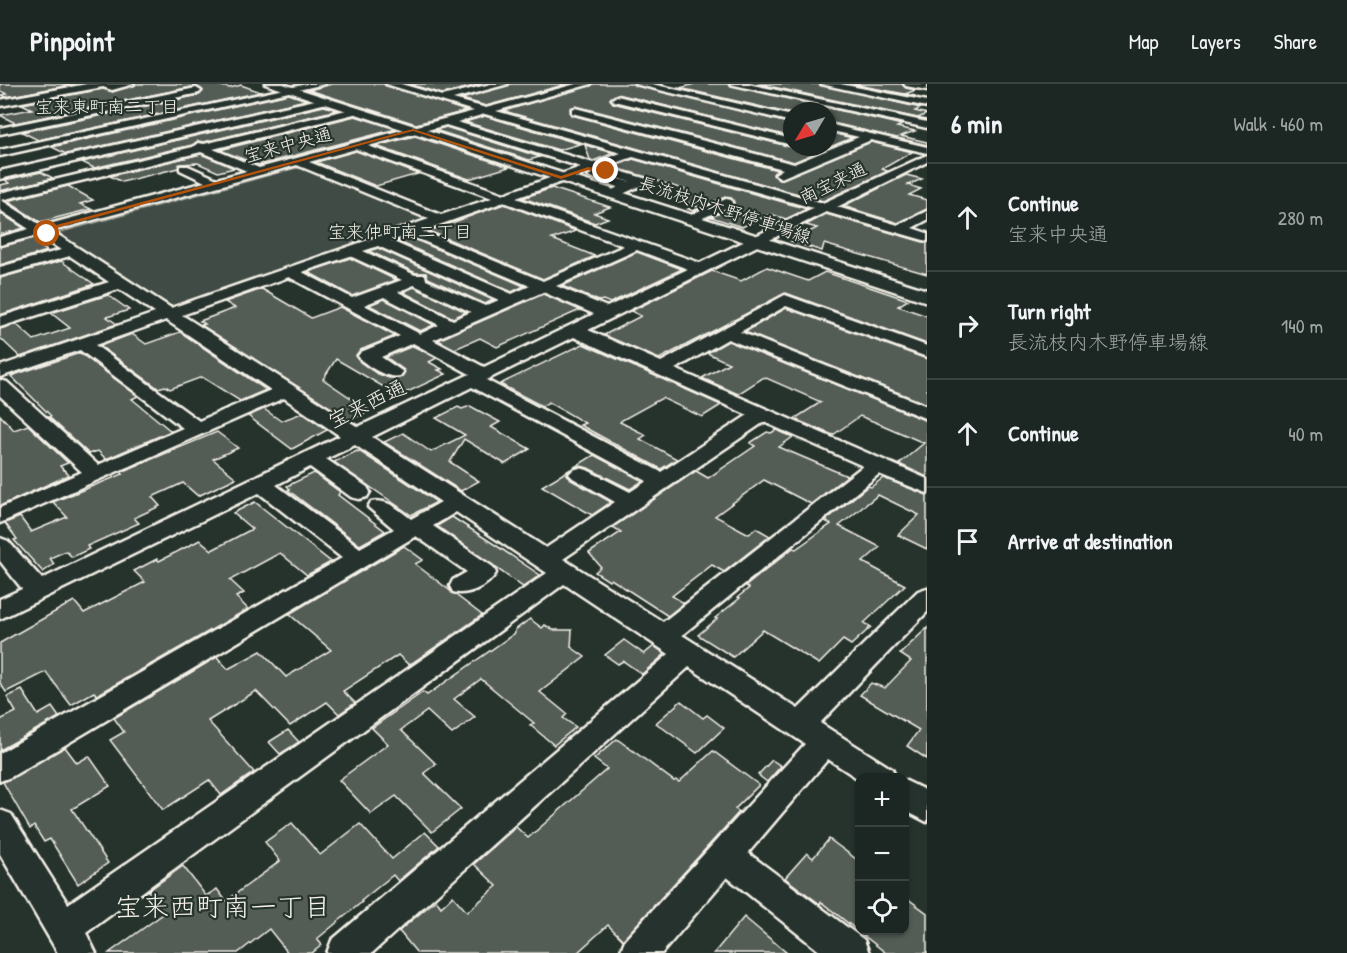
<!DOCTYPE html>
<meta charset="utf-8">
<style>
body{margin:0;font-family:"Patrick Hand","Klee One",sans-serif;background:#29322f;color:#f1f3f6}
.controls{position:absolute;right:18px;bottom:18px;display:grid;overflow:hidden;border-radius:12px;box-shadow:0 2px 4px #0004}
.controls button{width:54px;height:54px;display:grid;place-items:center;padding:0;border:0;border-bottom:2px solid #3a4340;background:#1c2622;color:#f1f3f6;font:30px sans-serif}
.compass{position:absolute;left:783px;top:18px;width:54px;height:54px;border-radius:50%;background:#1c2622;box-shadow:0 2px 4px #0004;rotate:232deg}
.stop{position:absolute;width:18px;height:18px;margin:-14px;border:4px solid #b45309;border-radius:50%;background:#fff}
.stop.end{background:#b45309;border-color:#fff;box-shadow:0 2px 6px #0008}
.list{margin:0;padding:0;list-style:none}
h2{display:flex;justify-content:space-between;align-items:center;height:78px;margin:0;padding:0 24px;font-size:26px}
h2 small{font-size:20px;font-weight:400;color:#a0a5a5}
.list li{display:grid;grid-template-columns:39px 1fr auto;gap:18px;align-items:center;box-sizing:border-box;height:108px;padding:0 24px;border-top:2px solid #3a4340}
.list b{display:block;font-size:22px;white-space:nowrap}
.list p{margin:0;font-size:20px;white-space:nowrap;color:#a0a5a5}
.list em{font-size:20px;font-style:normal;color:#a0a5a5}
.icon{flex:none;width:33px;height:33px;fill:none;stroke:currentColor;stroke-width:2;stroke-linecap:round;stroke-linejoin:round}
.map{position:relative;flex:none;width:927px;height:869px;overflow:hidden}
header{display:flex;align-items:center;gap:36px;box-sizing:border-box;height:84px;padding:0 30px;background:#1c2622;border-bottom:2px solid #3a4340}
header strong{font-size:28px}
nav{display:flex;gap:33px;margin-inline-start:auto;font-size:21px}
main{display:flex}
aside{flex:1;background:#1c2622}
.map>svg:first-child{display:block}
.green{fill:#414b45;stroke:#9a9e96;stroke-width:1.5}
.building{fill:#525c55;stroke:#f4f1e8;stroke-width:1.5}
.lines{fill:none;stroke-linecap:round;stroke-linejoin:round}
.minor-casing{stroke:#f4f1e8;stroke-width:5}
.major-casing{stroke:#f4f1e8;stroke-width:5}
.minor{fill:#26332d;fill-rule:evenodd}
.major{fill:#26332d;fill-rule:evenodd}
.route{fill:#b45309}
.labels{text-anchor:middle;stroke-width:4.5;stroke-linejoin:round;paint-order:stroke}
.far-neighbourhood-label{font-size:18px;fill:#f4f1e8;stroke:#26332d}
.far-street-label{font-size:18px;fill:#f4f1e8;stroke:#26332d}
.street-label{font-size:21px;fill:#f4f1e8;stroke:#26332d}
.near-neighbourhood-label{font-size:27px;fill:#f4f1e8;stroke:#26332d}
</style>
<header>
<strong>Pinpoint</strong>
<nav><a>Map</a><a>Layers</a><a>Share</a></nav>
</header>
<main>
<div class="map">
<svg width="927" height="869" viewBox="0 0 927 869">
<rect width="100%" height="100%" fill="#26332d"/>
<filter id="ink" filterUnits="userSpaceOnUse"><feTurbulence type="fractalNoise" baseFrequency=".0167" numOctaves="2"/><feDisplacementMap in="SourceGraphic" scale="12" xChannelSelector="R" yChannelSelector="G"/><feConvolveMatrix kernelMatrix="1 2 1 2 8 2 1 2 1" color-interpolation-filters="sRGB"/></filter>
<g filter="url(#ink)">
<polygon class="green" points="296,84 306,85 426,133 425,136 179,221 170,222 58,152 61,148"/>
<g class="building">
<polygon points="0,0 75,0 6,13 2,11 7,10 0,7"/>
<polygon points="136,0 212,0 230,4 241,1 261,8 38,56 22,48 199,11 203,7 196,2 15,39 0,31 32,25 22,20 103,5 113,8"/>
<polygon points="332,0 384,0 466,27 416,40 309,6"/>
<polygon points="409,0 482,0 442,10"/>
<polygon points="510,0 567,0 486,22 462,15"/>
<polygon points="593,0 633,0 792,40 792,53 618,10 610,15 613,19 791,63 828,63 828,48 852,54 794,78 576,22 570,24 571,31 777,86 773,91 780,96 871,58 912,68 882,85 888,87 823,117 504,27"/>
<polygon points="695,0 728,0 902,41 897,43 915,47 901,52 927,58 927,61 828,38 828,27 792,27 792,30 680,4"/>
<polygon points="759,0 819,0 912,22 921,24 915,27 927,30 918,34"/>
<polygon points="852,0 902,0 906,4 916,6 905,10 916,12"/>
<polygon points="289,10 306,16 66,70 52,63"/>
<polygon points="324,22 337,26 204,58 198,57 192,61 94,84 82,78"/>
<polygon points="355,32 396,45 258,81 220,66"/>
<polygon points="485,32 580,60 559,66 465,38"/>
<polygon points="446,43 540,73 529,76 435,46"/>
<polygon points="415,52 509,83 469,95 376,62"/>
<polygon points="585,61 614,69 593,77 590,76"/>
<polygon points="356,67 418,90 376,102 316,78"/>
<polygon points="201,70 234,84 218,88 198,79 180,80 178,84 122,98 110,92"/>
<polygon points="633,75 807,125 786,135 771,130 742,143 711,133 732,124 734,118 731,114 725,113 693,127 688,125 697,122 671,114 689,107 613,83"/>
<polygon points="41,88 53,94 0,107 0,101 9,99 5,96"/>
<polygon points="906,91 922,95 908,101 921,105 909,111 927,116 927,125 898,139 843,122"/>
<polygon points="68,102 93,116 80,120 91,125 40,138 7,117"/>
<polygon points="552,104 610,123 594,129 608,134 595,139 523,114"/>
<polygon points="504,120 576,147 552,155 595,172 543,195 429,147"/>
<polygon points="0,129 24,144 0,151"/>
<polygon points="826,130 927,159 927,190 824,160 822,167 791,157 817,144 806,141"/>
<polygon points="38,153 49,161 37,160 47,167 0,181 0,163"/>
<polygon points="409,153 524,202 512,208 397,157"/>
<polygon points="378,164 493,216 485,220 428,194 426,189 416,189 369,167"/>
<polygon points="637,168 682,185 610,219 603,216 599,217 562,202"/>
<polygon points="350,174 396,196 352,212 308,188"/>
<polygon points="61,177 94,200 0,231 0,194"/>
<polygon points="767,183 808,197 825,188 908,216 898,222 927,232 927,260 786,209 659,275 604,251 641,232 631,227 712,187 741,197"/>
<polygon points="414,203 466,228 453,234 403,208"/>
<polygon points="262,205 311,234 340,223 395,252 360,266 356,271 360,278 376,289 389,294 402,293 404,286 386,273 413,262 437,274 429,278 442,285 438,286 446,290 399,312 336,275 323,295 370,327 350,336 201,241 205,240 200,237 235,224 225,218"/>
<polygon points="543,210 580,226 497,263 480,254 455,265 438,256"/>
<polygon points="108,211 129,226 107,233 117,240 20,273 0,254 0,245 16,240 34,256 70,244 51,229"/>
<polygon points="384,215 434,241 420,247 369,221"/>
<polygon points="786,224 927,275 927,320 745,248"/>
<polygon points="180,248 266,306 240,317 202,293 170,305 165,302 158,304 100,262 132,250 146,260"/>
<polygon points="728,257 927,337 927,393 899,380 924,359 880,340 860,332 833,351 794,335 821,318 764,293 738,310 702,294 729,279 707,269"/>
<polygon points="583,260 721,321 702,333 662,314 622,336 620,338 646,351 640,355 677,375 661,385 580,341 585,339 549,318 542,322 500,300"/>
<polygon points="80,269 138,312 132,315 171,347 106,375 98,367 89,370 49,333 51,332 11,292"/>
<polygon points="470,322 500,338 491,343 530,365 505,380 464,355 450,378 479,397 461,407 384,358 403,349 431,368 465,351 436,334 458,323 462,325"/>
<polygon points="264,325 281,337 302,329 327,346 292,365 248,332"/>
<polygon points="0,331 14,346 28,341 68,379 60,382 69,391 0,422"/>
<polygon points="776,346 793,353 779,363 847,392 811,420 764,396 715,432 749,450 756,444 770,452 724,488 712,481 672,512 684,519 668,532 611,495 609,497 595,488 601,483 589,469 621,448 613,443 696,387 708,394 755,362 750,359 767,348 771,349"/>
<polygon points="217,348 238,364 213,375 236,394 198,412 183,399 152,413 160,422 134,434 139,439 87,462 89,465 72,473 66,467 50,474 54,480 43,488 14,456 17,455 5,439 20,433 31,448 67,433 53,418 123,390 121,388"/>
<polygon points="357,367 362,369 437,418 411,431 334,378"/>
<polygon points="594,371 643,397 630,405 588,384 581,382 573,384"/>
<polygon points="571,385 567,390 571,396 611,418 592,431 542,402"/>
<polygon points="314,389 340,408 338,411 385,447 360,461 288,406 290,405 287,402"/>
<polygon points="883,394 927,411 927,465 898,451 919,431 878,411 839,442 880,463 863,478 905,501 864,539 871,543 851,561 843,556 819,580 763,546 733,573 698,551 717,535 715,534 740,514 738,513 749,504 746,502 793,464 796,465 831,440 825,437 868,402 871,403"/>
<polygon points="255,418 331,478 307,491 280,469 230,496 244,509 236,513 248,525 97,611 94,608 71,621 46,588 6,608 0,599 0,559 74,517 84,529 145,498 134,487 157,475 159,477 200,456 212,466 252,445 233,429"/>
<polygon points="452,433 497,462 540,491 523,503 437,442"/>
<polygon points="404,462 423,476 415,480 482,531 409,581 398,571 343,607 355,619 339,630 327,618 290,642 256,607 208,637 254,688 221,711 209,696 163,726 110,656 124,648 114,634 217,573 228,585 261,567 286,593 331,566 289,530"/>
<polygon points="530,535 542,544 545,541 553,546 572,546 571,563 585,573 540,608 567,630 563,634 576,643 554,661 530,641 534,639 481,595 454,615 475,633 452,650 427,627 401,646 436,680 424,689 461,725 432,748 396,712 371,730 339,696 388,660 372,644 423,608 427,611 515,549 515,546"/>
<polygon points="927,544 927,675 907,662 919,646 860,611 871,599 885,604 911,577 900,570"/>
<polygon points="624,556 644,570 654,562 665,570 642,590 623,577 618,580 605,571"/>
<polygon points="22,606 38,631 52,623 59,633 0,666 0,636 16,628 7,613"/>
<polygon points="681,617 703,634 707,631 724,644 697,669 656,639"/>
<polygon points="288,646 299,658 280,670 269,658"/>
<polygon points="617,655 674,697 676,696 679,698 713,667 759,701 735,725 739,728 623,856 608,841 577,869 417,869 399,847 436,816 441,823 453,812 467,828 497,802 474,780 516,743 528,754 607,685 594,675"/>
<polygon points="65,663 77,679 89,672 110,702 72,725 108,779 78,800 50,755 44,758 34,742 30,745 3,698"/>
<polygon points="772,676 781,682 767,698 758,691"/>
<polygon points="292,739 320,771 360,740 392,775 425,748 439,762 398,797 393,791 361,817 362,818 317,855 322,861 312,869 288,869 269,845 238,869 109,869 163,830 148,807 183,782 206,812 217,805 226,817 280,777 265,758"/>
<polygon points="829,755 860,778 860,846 904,846 904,812 927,829 927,869 886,869 821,818 820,820 785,794 807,769 813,774"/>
<polygon points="744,833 787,869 714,869"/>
</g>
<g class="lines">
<defs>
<g id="minor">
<polygon points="87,0 134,0 112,6 103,3 0,22 0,16"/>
<polygon points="307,0 325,0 0,72 0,66"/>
<path d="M386,0H401L442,12L491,0H508L453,15L486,24L576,0H591L496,27L823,119L927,71V78L837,123L898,141L927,127V136L912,144L927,149V157L826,128L588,246L661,278L785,211L927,262V273L786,222L740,248L927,322V335L728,255L675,285L927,395V409L879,390L682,551L798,625L918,507L927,504V528L820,639L892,685L896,694H860V696L828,675L748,769L864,856L869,869H822L727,793L662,869H620L625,856L805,660L689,583L372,869H327L332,856L669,570L564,500L86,849L96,869H58L0,770V726L11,730L68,820L547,489L456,428L433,442L493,483L496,489C488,502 468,512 453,508L450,502L453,496L467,488L416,452L11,693L0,697V669L342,474L259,409L0,535V515L22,505L0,477V454L8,457L42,495L340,352L284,314L0,439V424L82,388L0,312V296L7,298L98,381L183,344L80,266L0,293V282L155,229L119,205L0,243V233L109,198L70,172L0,192V183L61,166L38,151L0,161V153L29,145L0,126V109L193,63L198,59L204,60L355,24L358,25V29L213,65L259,84L474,27ZM485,30L621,69L593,79L457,38ZM446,41L581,83L504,110L368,62ZM356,65L492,114L441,131L309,78ZM201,68L247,87L217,95L188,82H180V86L205,98L42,142L1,116ZM633,73L813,124L700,179L516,114ZM297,81L429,135L171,224L52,147ZM504,118L624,162L543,197L422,147ZM409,151L530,202L512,210L391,157ZM378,162L499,216L485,222L426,196L425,191H415L363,167ZM637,166L688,185L607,223L556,202ZM350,172L402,196L352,214L302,188ZM289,193L400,252L361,268L358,272C366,282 387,295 400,292L403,288L381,273L413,259L470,290L358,343L182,231ZM414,201L471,228L453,236L398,208ZM543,208L594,230L484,283L433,256ZM384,213L439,241L420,250L364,221ZM166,236L271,306L199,337L95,261ZM574,253L748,331L661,388L486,296ZM472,303L647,397L630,408L587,386L580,384L573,386L569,390L573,394L615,418L546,464L372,353ZM764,338L863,382L663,538L563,475ZM355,361L441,418L411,435C399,426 387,414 371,418L368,423L394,445L360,464L276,401L310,383L351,413L359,415L367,413L370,408L367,403L326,375Z"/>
<polygon points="635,0 652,0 792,32 792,38"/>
<polygon points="730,0 748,0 927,38 927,44"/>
<polygon points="821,0 840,0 927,17 927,23"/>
<polygon points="904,0 927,0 927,6 906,2"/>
<polygon points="196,4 201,7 199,9 0,50 0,44"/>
<polygon points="617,12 792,55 792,61 614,17 612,15"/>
<polygon points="324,14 327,15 327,19 0,95 0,87"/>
<polygon points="575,24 794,80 859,53 828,46 828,40 927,63 927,69 871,56 781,94 775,90 783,85 572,29 572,25"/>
<path d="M606,83L647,95L649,98L616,113H608L606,110L618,103L588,92ZM607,91L631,98L605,92Z"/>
<polygon points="726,115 731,116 732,119 731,122 693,138 683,138 681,135"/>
<polygon points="904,696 927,707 927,738 904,726"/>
</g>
<polygon id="major" points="265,0 283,0 927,206 927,218"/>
</defs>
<use href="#minor" class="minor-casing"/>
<use href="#major" class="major-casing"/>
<use href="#minor" class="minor"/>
<use href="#major" class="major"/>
</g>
</g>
<polygon class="route" points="413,45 561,92 588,83 609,87 602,90 588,86 561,95 413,47 45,147 49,152 45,152 38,146"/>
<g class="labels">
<g class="far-neighbourhood-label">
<text x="107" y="29">宝来東町南二丁目</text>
<text x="400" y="154">宝来仲町南二丁目</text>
</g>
<g class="far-street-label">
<text transform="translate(288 61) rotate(-15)" y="6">宝来中央通</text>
<text transform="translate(833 99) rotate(-26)" y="6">南宝来通</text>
<text transform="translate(725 126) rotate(18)" y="6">長流枝内木野停車場線</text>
</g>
<g class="street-label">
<text transform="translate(367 320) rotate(-26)" y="7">宝来西通</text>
</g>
<g class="near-neighbourhood-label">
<text x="223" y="832">宝来西町南一丁目</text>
</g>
</g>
</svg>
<div class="controls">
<button>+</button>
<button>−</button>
<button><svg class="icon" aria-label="locate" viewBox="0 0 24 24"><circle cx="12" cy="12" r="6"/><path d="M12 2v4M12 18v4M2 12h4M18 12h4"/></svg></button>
</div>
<svg class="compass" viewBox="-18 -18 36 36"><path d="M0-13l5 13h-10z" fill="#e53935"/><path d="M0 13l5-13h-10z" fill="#a0a5a5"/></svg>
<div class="stop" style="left:47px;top:150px"></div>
<div class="stop end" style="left:606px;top:87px"></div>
</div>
<aside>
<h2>6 min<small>Walk · 460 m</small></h2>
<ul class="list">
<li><svg class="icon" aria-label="ahead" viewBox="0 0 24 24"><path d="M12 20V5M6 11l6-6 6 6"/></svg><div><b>Continue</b><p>宝来中央通</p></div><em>280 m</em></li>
<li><svg class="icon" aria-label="right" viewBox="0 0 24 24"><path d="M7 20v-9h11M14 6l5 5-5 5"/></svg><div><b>Turn right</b><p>長流枝内木野停車場線</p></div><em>140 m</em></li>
<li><svg class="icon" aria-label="ahead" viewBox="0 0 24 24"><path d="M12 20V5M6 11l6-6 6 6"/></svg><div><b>Continue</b></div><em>40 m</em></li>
<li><svg class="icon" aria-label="arrive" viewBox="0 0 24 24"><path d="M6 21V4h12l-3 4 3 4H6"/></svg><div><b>Arrive at destination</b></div></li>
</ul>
</aside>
</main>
